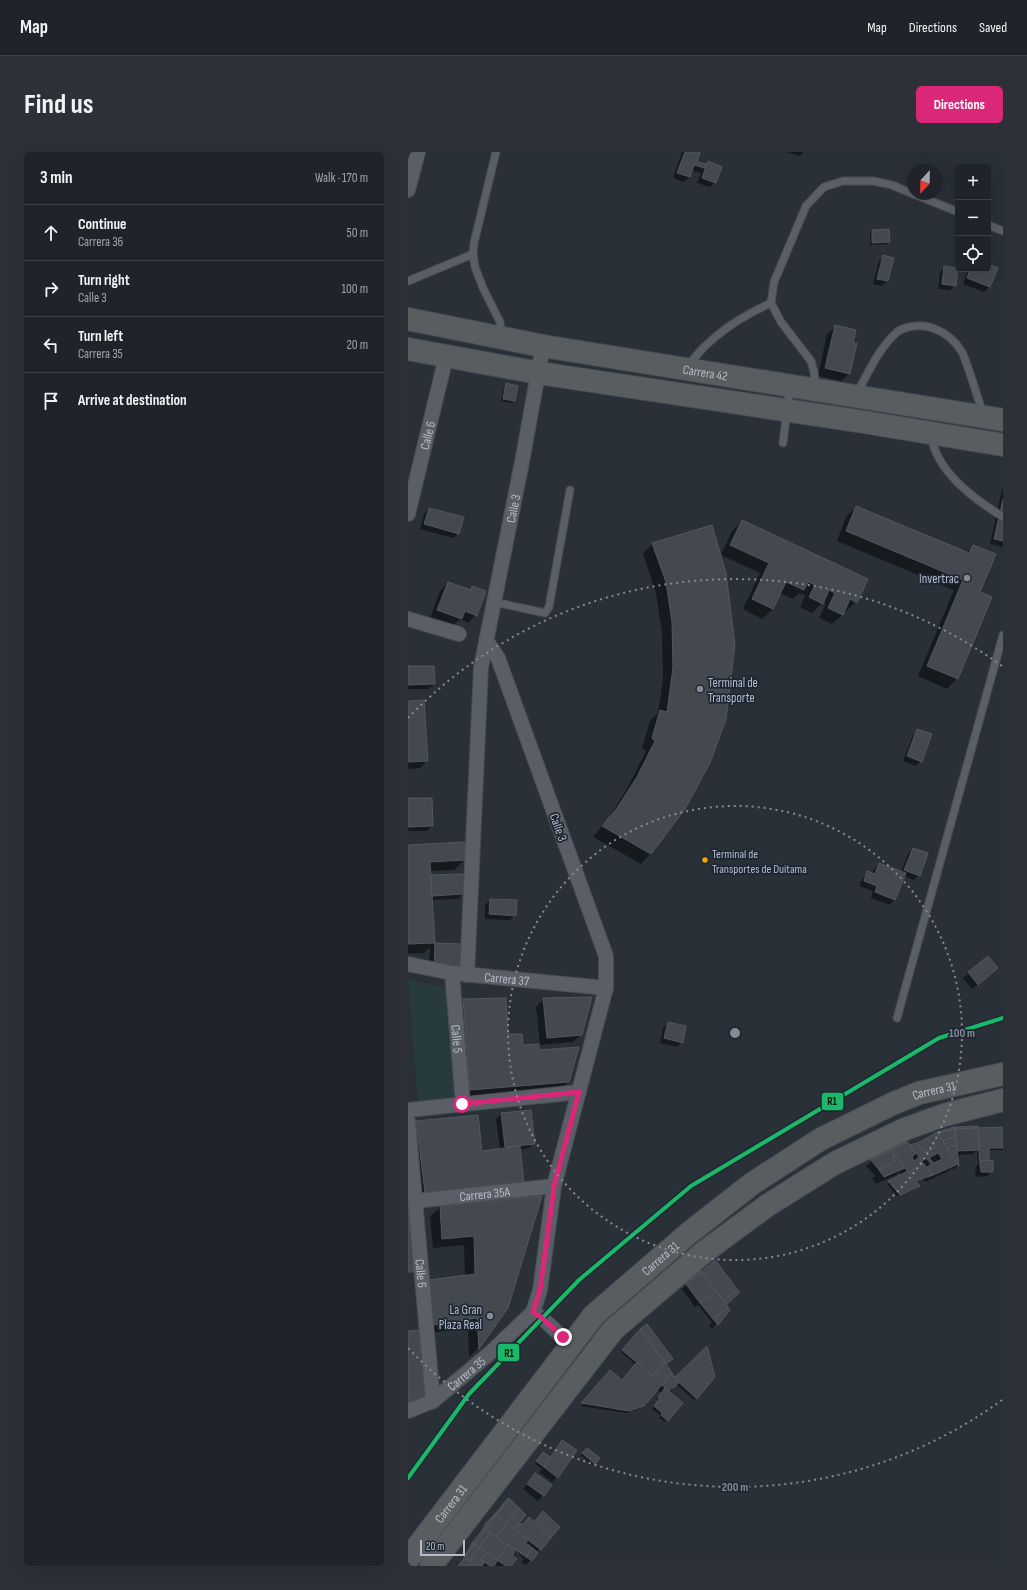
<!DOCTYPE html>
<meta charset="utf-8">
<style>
body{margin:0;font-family:"Sofia Sans Condensed",sans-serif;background:#2d3036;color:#f1f3f6}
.controls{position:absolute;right:12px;top:12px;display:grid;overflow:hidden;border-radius:6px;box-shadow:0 4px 16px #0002}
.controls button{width:36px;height:36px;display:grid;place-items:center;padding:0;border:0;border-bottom:1px solid #3d4147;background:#20242a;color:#f1f3f6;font:20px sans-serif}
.compass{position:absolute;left:499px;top:12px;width:36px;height:36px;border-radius:50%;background:#20242a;box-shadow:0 4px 16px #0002;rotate:202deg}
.scale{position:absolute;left:12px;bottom:10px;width:45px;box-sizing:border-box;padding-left:4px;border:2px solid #b4bcc9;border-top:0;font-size:11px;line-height:14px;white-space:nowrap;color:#b4bcc9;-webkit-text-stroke:3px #1d2633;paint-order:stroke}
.stop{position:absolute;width:12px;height:12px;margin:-9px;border:3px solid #db2777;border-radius:50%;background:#fff}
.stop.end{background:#db2777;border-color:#fff;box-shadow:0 1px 4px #0008}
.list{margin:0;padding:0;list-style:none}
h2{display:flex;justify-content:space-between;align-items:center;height:52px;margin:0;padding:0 16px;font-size:17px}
h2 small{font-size:13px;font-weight:400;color:#a2a4a8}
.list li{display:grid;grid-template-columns:26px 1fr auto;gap:12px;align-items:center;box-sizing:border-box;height:56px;padding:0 16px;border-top:1px solid #3d4147}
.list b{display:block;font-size:15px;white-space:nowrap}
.list p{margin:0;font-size:13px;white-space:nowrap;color:#a2a4a8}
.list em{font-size:13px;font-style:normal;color:#a2a4a8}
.icon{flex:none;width:22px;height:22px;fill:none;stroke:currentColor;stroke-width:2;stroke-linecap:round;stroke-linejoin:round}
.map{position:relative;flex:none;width:595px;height:1414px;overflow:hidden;border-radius:6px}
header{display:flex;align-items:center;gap:24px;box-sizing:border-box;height:56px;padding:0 20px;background:#20242a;border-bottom:1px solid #3d4147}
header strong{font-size:19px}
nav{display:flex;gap:22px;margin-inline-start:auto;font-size:14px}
.intro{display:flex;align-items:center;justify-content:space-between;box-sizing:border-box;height:96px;padding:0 24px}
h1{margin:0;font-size:28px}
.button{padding:10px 18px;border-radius:6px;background:#db2777;color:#fff;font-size:14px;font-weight:700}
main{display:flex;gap:24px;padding:0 24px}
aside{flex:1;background:#20242a;border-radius:6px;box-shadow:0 4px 16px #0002}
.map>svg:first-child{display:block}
.green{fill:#273a3e}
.shadow{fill:#0007;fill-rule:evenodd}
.building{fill:#444950;stroke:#52575f;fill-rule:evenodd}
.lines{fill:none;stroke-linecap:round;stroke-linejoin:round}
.lane-casing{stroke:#484c53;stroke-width:9}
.street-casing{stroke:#484c53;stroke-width:16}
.highway-casing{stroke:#474c53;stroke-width:24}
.lane{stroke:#5a5e66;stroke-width:7}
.street{stroke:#5a5e66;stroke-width:14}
.highway{stroke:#5a5d60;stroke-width:22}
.rail-1-casing{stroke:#1d2633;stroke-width:7}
.rail-1{stroke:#1ab867;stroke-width:4}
.route{stroke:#db2777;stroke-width:5}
.ring{fill:none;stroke:#848b96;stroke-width:2;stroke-dasharray:2 4}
.poi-dot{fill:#848b96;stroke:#1d2633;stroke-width:1.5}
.bus-dot{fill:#f7a600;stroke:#1d2633;stroke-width:1.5}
.labels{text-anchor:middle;stroke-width:3.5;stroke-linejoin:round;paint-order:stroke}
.bus-label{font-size:12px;fill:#b4bcc9;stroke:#1d2633;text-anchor:start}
.street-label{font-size:13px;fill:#b4bcc9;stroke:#1d2633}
.poi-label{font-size:13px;fill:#b4bcc9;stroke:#1d2633;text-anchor:end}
.centre{fill:#848b96;stroke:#1d2633;stroke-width:2}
.ring-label{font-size:12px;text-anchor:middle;font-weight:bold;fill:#848b96;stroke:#1d2633;stroke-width:3.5;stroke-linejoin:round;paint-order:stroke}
.line-badge{stroke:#1d2633;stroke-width:1.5}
.pale-badge-label{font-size:11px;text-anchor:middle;font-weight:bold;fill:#111}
</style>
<header>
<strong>Map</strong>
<nav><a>Map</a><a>Directions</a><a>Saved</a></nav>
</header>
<div class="intro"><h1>Find us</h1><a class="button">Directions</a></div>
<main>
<aside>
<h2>3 min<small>Walk · 170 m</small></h2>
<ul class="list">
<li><svg class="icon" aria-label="ahead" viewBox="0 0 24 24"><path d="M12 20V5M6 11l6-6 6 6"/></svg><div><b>Continue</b><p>Carrera 36</p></div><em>50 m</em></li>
<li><svg class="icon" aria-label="right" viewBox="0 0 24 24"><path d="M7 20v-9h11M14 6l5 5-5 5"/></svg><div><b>Turn right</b><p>Calle 3</p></div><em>100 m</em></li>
<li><svg class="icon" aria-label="left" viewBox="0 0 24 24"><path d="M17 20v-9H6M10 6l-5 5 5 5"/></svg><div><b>Turn left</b><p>Carrera 35</p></div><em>20 m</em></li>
<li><svg class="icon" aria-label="arrive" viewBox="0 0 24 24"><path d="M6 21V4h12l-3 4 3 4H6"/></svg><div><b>Arrive at destination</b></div></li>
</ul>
</aside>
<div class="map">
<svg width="595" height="1414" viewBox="0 0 595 1414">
<rect width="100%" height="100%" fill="#2a3038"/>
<polygon class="green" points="0,827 39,836 49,948 10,951"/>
<g class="shadow">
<polygon points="274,0 291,0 288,10 297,13 300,11 307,30 302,35 289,31 293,21 283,18 281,25 276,30 265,26"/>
<polygon points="378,0 395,0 392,4"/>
<polygon points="464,79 481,89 479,92 462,93 462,81"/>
<polygon points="476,104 484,107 479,129 474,134 465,132 471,109"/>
<polygon points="580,113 581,135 576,140 555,132 560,117 580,117"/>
<polygon points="537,115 547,133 542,138 530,137 532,120"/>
<polygon points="427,175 444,191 441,221 434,229 410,224 419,182"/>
<polygon points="98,233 106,249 104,251 93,249 96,235"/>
<polygon points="595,333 595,395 582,392"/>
<polygon points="448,355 558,401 565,394 571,441 549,526 539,537 510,524 546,438 429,389 438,365"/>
<polygon points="21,357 50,381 45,386 12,377 16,362"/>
<polygon points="334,369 448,450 424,472 411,466 418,451 415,450 404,461 392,455 397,443 392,441 385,447 372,441 365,457 354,467 335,457 352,421 313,403 324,379"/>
<polygon points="304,375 243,701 233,712 185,685 199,668 219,637 238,599 234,596 242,569 250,561 255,527 254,480 248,441 235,402 245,391"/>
<polygon points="40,431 61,439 65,435 68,463 60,471 52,467 45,474 22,466 32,439"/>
<polygon points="0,515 26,532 21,537 0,537"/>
<polygon points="0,550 19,608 12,616 0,617"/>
<polygon points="510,578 513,609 508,614 495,609 505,583"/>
<polygon points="0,647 24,674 19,679 0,679"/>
<polygon points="0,694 56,708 46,718 22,719 22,726 23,724 55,742 50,747 23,748 26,792 55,793 21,820 22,795 16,801 0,802"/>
<polygon points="505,697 511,723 506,728 496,724 486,748 481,753 463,746 465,739 451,734 455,726 460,720 464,722 466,717 471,712 493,720 500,702"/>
<polygon points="82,748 107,763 102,768 77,767 77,753"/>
<polygon points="580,806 584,821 564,837 555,826"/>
<polygon points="136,847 173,882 165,890 132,893 128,855"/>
<polygon points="56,848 114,894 131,899 161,930 150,940 52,948 46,858"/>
<polygon points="260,871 274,890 269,895 252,891 255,876"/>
<polygon points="93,962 126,991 121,996 111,998 115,1029 105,1039 7,1051 0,979 9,970 73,1000 92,997 88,967"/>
<path d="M595,976V998H580V1010L584,1019L579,1024L568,1025L567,1015L570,1012L569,998L565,1002L549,1003L550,1013L545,1018L544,1016L541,1019L517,1030L515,1027L507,1030L511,1034L509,1036L489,1044L479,1032L494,1023L491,1020L488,1023L468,1032L464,1026L467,1024L458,1014L467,1007L469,1003L498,990L495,993L502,995L531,982L547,978L569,977V978L570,977ZM572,996L573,1014H571L570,997ZM540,1015V1017L520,1026V1024Z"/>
<polygon points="133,1045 99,1155 70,1196 61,1205 60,1176 15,1182 57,1124 56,1093 25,1096 22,1065 32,1055"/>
<polygon points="306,1109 330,1140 317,1153 321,1158 304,1177 301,1173 304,1170 290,1153 287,1155 274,1137"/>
<polygon points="230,1180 264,1207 257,1212 267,1227 289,1246 286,1248 268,1232 261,1240 259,1268 257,1270 251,1266 253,1264 244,1257 250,1250 248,1248 253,1241 249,1237 233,1256 218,1261 173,1254 200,1222 214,1229 228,1213 213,1200"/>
<polygon points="154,1290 149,1325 144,1330 131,1320 134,1317 127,1312 133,1304 141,1306"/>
<polygon points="179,1297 190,1307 184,1313 173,1303"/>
<polygon points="127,1322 143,1333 130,1349 115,1337"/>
<path d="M102,1349L117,1363L107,1375L108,1376L112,1372L114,1374L121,1367L126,1371L135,1360L151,1375L130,1399L117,1389L104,1405L107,1407L102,1414H51L58,1402L56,1401L67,1388L70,1382L93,1355ZM95,1367L107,1376L106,1378L94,1369Z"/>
<polygon points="117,1396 123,1408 118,1413 114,1410 116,1407 111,1403"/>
</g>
<g class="building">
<polygon points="277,0 292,0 289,10 298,12 297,16 286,13 282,25 269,21"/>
<polygon points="300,9 314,15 308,31 294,26"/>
<polygon points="481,77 482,90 464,91 464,78"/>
<polygon points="475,103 486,106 480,129 469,127"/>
<polygon points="580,112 590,116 582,135 559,126 562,117 580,117"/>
<polygon points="536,114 550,116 548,134 534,132"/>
<polygon points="427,173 448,178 445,191 449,191 442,222 417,216"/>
<polygon points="98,231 110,234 107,249 95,247"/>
<polygon points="595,347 595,389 586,387"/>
<polygon points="448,354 561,401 565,393 588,402 572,440 584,445 550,527 519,514 555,428 438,379"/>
<polygon points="21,356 56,365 51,382 16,372"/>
<polygon points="334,368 460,427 449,451 442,447 435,463 420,456 427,441 421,438 415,452 401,445 407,433 400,430 396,438 378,430 365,457 344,447 361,411 322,393"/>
<polygon points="304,373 318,421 327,493 318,567 302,611 277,657 243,702 194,674 209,656 229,625 247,589 244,586 252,558 259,560 265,516 264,470 258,430 244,391"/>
<polygon points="40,430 63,438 64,434 78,439 69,464 57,459 54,467 29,458"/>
<polygon points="0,514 26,514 27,532 0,533"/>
<polygon points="16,548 20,609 0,610 0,549"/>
<polygon points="509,577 524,582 514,610 499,604"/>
<polygon points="0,646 24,646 25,674 0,675"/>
<polygon points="57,690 57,708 22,710 27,791 0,792 0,693"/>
<polygon points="505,696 520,701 512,724 496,718"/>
<polygon points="471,711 498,721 487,748 467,740 469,734 456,729 459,719 467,722"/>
<polygon points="57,722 56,742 24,744 23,723"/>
<polygon points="82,747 109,748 108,764 81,762"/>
<polygon points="27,791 56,792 55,816 26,816"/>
<polygon points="580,804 590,816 570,833 560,820"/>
<polygon points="184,845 174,883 139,886 135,846"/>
<polygon points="98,846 100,882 114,882 115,893 131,892 131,898 171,895 161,930 62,938 55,847"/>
<polygon points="260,870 278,874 275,891 256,886"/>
<polygon points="123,958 127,992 97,995 93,961"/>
<polygon points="70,963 74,999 112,994 116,1030 17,1041 8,969"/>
<polygon points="570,974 570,976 547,977 546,975"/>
<polygon points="546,975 547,977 530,981 529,980"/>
<polygon points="595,975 595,996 581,996 581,1009 572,1009 570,976"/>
<polygon points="570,976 571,998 549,999 547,977"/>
<polygon points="547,977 547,984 535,989 530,981"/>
<path d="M529,980L550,1012L525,1023L519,1015L523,1012L518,1006L514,1009L502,993L509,991L517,1001L527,996L519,986ZM530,1001L534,1007L526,1011L521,1006Z"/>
<polygon points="547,984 548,993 539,996 535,989"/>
<polygon points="519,986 527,996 517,1001 509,991"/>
<polygon points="498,988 499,990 482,998 489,992 490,993 493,990 495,991"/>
<polygon points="499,990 508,1001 504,1005 506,1009 511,1005 516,1012 500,1020 483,998"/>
<polygon points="548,993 549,999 551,1014 539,996"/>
<polygon points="481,997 483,998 463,1008 462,1007"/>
<polygon points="483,998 487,1004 484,1005 487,1010 471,1018 463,1008"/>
<polygon points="487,1004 497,1016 476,1025 471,1018 487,1010 484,1005"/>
<polygon points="585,1008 585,1020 573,1020 572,1009"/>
<polygon points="516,1012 525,1023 508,1029 500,1020"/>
<polygon points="500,1019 512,1034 492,1043 480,1029"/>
<polygon points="134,1044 100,1156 71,1197 69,1166 25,1173 21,1128 67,1122 66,1084 34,1087 32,1054"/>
<polygon points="0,1053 6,1120 0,1120"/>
<polygon points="307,1108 329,1137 316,1149 293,1120"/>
<polygon points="292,1119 293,1120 278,1132 277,1131"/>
<polygon points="293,1120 308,1139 292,1151 278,1132"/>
<polygon points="329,1137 332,1140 318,1153 316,1149"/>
<polygon points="308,1139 320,1155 305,1167 292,1151"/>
<polygon points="320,1155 322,1158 310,1173 305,1167"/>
<polygon points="239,1172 265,1207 258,1212 232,1177"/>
<polygon points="232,1177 257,1210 245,1224 214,1198"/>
<polygon points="11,1178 17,1245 0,1251 0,1179"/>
<polygon points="299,1194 307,1225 289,1247 266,1226"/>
<polygon points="229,1210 245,1224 257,1210 264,1221 236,1254 221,1259 173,1251 202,1218 214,1228"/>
<polygon points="264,1221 271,1230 266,1236 264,1235 261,1239 254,1233"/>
<polygon points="257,1236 275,1251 260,1269 253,1263 254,1261 246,1254 251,1247 250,1245"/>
<polygon points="154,1288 169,1298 150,1326 136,1315"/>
<polygon points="179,1296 192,1306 187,1312 174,1301"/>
<polygon points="135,1300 142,1305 136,1315 128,1309"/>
<polygon points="127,1321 144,1333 136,1344 119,1332"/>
<polygon points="100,1346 102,1347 88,1363 87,1362"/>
<polygon points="102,1347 111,1356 99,1371 88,1363"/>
<polygon points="111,1356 118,1363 106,1377 99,1371"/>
<polygon points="135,1359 152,1375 143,1386 126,1370"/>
<polygon points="87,1362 88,1363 77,1378 75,1377 78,1371"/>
<polygon points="88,1363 99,1371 88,1385 77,1378"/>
<polygon points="121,1365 143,1386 133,1398 106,1377 112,1371 114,1373"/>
<polygon points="99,1371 120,1388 111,1400 88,1385"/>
<polygon points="75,1377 77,1378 66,1393 64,1391"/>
<polygon points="77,1378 82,1381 71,1396 66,1393"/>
<polygon points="82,1381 100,1393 89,1408 71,1396"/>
<polygon points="64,1391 66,1393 57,1405 58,1401"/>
<polygon points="119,1392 124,1396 118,1405 112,1401"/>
<polygon points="66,1393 71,1396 62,1409 57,1405"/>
<polygon points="100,1393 108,1398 104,1404 109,1407 103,1414 98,1414 89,1408"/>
<polygon points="71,1396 78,1400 69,1413 62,1409"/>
<polygon points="124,1396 130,1401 124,1409 118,1405"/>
<polygon points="78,1400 90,1408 86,1414 82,1414 73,1408"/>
<polygon points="57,1405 62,1409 70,1414 50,1414"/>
<polygon points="73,1408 77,1410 74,1414 70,1414 69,1413"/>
</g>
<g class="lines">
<defs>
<g id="lane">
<polyline points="88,0 66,91 65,102 67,115 75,136 92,170 93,183"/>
<polyline points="506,42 550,60"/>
<polyline points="580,73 595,79"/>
<polyline points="0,129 65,102"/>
<path d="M280,214C300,186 332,165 363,151"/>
<polyline points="408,236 406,220 403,209 373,170 363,151 366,130 398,54 416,35 435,29 465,29 484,33 505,42"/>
<path d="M449,241C460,221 471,196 489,180C499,173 516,172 527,177C538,181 548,190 554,200C562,218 568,242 575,261"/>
<path d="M523,284C529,320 566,347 595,365"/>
<polyline points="375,291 382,235"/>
<polyline points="86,450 137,461 141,455 162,338"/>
<polyline points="489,866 595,483"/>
</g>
<g id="street">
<polyline points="0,38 10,0"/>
<path id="s1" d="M0,362L38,205"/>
<polyline points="0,467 51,482"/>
<path id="s2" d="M0,812L44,821L198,836"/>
<path id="s3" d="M44,821L55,952"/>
<path id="s4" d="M59,823L73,515L114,310L135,194"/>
<polyline points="0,958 171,940"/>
<path id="s5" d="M0,969L25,1249"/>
<path id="s6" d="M7,1049L146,1034"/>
<polyline points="125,1160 134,1166 163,1193"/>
<path id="s7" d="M0,1259L25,1249L81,1202L125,1160L132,1138L146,1034L198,836V804L90,506L78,488"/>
</g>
<g id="highway">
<path id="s8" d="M0,167L135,194L595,268"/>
<polyline points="0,197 131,221 456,270 595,293"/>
<path id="s9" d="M0,1407L186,1163L281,1081L345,1031L413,987L486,951L511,941L595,922"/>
<polyline points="23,1414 205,1178 296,1100 360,1053 427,1011 497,977 536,963 595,948"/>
</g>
</defs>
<use href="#lane" class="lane-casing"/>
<use href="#street" class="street-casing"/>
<use href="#highway" class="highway-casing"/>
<use href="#lane" class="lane"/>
<use href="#street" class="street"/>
<use href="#highway" class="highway"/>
<defs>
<polyline id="rail-1" points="0,1326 61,1242 171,1128 283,1034 531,886 595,866"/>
</defs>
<use href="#rail-1" class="rail-1-casing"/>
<use href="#rail-1" class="rail-1"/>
</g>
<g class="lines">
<polyline class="route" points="54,952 171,940 146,1034 132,1138 125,1160 134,1166 155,1185"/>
</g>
<g class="ring">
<circle cx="327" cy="881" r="227"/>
<path d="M594 1248A454 454 0 0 1 0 1196M0 566A454 454 0 0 1 594 514"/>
</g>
<g class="poi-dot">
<circle cx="559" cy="426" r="4"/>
<circle cx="292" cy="537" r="4"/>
<circle cx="82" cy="1164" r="4"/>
</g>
<circle class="bus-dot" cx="297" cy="708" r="3.5"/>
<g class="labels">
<g class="bus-label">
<text x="304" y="706">Terminal de<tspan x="304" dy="15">Transportes de Duitama</tspan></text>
</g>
<g class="street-label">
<text dy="5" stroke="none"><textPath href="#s8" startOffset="302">Carrera 42</textPath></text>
<text dy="5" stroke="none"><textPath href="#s1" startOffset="81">Calle 6</textPath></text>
<text dy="5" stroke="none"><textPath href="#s4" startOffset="470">Calle 3</textPath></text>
<text transform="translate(151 675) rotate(70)" y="5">Calle 3</text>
<text dy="5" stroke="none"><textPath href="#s2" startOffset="100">Carrera 37</textPath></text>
<text dy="5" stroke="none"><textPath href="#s3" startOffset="66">Calle 5</textPath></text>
<text dy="5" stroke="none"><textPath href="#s9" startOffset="718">Carrera 31</textPath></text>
<text dy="5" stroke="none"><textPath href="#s6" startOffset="70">Carrera 35A</textPath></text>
<text dy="5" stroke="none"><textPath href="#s9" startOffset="394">Carrera 31</textPath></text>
<text dy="5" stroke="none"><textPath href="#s5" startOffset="153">Calle 6</textPath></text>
<text dy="5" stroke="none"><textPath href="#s7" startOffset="70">Carrera 35</textPath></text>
<text dy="5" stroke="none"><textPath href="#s9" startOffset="70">Carrera 31</textPath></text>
</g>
<g class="poi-label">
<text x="551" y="431">Invertrac</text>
<text x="300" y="535" text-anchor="start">Terminal de<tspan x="300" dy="15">Transporte</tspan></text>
<text x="74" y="1162">La Gran<tspan x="74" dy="15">Plaza Real</tspan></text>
</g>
</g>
<circle cx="327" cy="881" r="6" class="centre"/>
<g class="ring-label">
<text x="554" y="885">100 m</text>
<text x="327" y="1339">200 m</text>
</g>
<g class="line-badge">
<rect x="413" y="940" width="23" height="19" rx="4" fill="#1ab867"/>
<rect x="89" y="1191" width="23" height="19" rx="4" fill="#1ab867"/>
</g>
<g class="pale-badge-label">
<text x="424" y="953">R1</text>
<text x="101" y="1205">R1</text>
</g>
</svg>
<div class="controls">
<button>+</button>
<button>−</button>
<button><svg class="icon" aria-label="locate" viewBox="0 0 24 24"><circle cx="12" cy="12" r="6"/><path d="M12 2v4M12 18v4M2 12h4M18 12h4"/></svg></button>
</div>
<svg class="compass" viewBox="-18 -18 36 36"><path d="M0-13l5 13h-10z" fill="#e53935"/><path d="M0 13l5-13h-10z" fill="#a2a4a8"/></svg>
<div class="scale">20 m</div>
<div class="stop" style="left:54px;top:952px"></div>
<div class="stop end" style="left:155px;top:1185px"></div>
</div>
</main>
